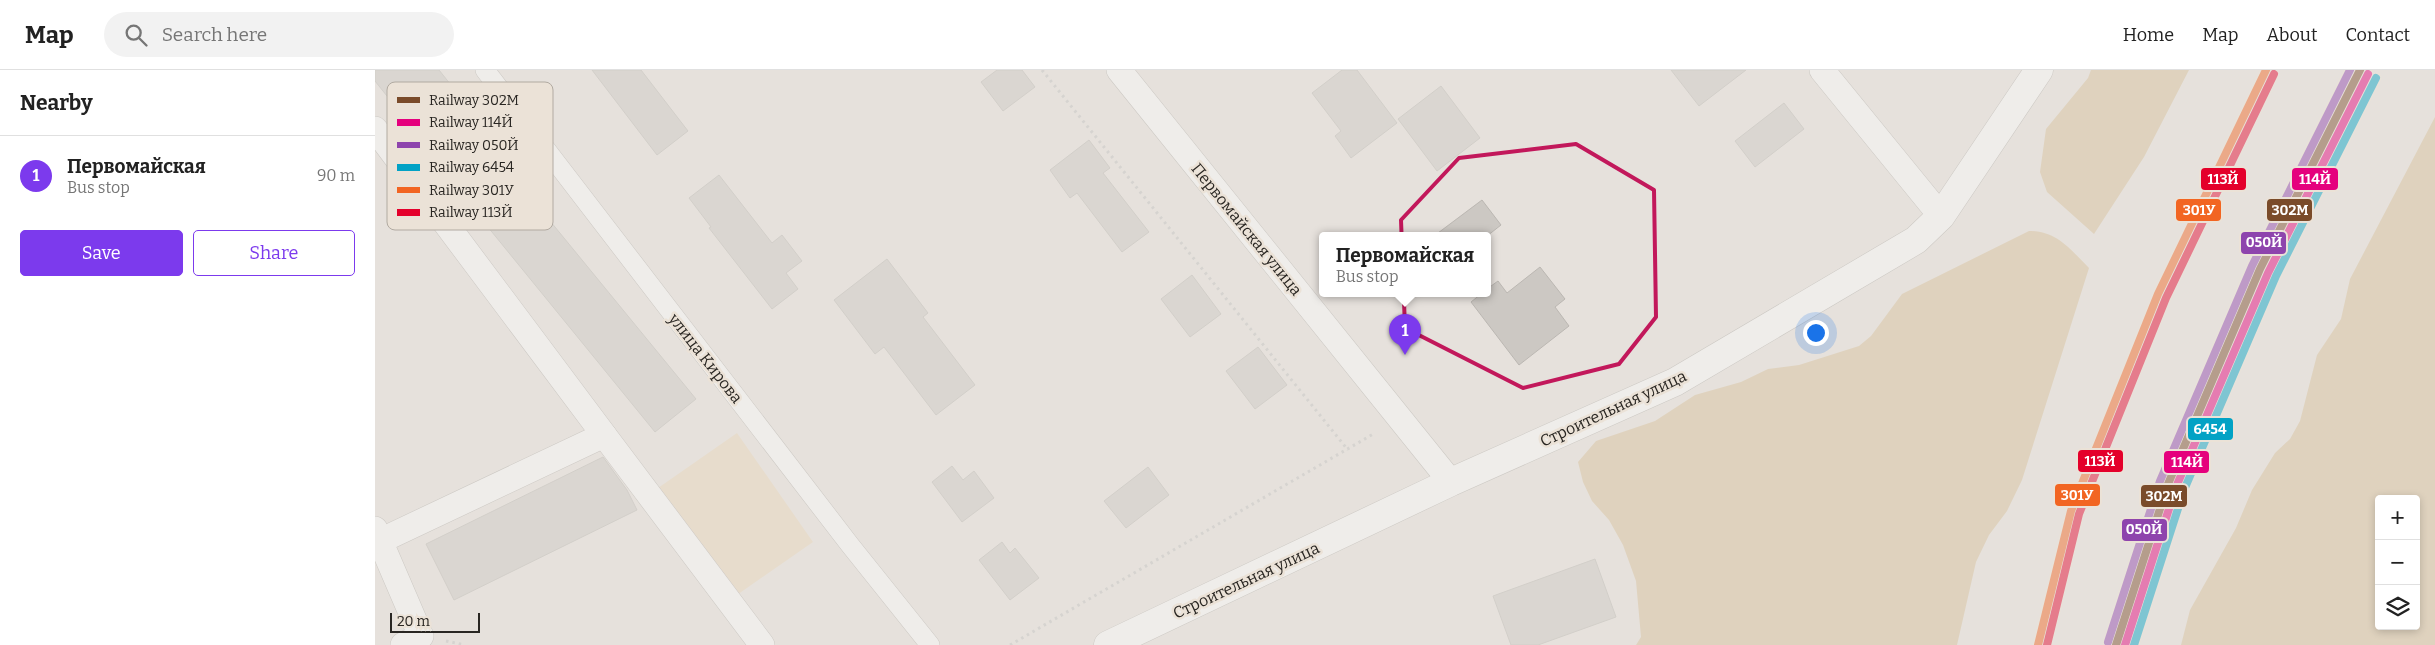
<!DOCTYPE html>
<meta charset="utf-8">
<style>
body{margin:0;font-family:Bitter,serif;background:#f2f2f2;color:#222}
.controls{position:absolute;right:15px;bottom:15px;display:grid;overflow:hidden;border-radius:5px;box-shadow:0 2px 8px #0003}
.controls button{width:45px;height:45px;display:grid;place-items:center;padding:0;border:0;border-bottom:1px solid #e0e0e0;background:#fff;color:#222;font:25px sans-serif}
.scale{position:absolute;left:15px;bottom:12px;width:90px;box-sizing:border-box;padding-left:5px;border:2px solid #292622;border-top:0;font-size:14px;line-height:18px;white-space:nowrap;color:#292622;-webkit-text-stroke:4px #ebe2d7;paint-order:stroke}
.you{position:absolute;left:1440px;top:262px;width:18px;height:18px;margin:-12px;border:4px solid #fff;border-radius:50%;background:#1a73e8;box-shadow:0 0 0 8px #1a73e833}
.badge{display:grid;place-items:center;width:32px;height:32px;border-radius:50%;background:#7c3aed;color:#fff;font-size:16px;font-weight:700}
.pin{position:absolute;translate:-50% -41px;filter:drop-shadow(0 1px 2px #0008)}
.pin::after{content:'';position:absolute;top:26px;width:18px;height:15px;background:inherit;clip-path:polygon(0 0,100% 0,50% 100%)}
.popup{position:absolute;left:944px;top:162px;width:172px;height:65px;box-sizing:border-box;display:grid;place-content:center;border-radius:5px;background:#fff;filter:drop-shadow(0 1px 4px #0005);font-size:16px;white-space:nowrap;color:#767676}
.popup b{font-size:19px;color:#222}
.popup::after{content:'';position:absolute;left:50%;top:100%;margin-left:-10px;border:10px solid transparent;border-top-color:#fff}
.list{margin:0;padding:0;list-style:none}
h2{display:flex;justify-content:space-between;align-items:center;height:65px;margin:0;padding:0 20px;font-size:21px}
h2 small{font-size:16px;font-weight:400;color:#767676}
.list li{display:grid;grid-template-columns:32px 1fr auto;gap:15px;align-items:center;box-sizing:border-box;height:80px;padding:0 20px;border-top:1px solid #e0e0e0}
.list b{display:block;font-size:19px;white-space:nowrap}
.list p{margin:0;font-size:16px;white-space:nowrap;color:#767676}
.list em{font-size:16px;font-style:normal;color:#767676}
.actions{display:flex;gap:10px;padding:15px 20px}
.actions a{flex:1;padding:11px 0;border:1px solid #7c3aed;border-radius:5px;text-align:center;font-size:18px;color:#7c3aed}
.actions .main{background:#7c3aed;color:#fff}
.icon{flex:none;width:28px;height:28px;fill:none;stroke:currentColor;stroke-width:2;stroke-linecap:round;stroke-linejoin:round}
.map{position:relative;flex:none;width:2060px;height:575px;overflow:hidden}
header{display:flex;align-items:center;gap:30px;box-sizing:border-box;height:70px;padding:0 25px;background:#fff;border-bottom:1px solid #e0e0e0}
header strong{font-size:24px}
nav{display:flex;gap:28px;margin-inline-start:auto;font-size:18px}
.search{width:350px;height:45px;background:#f2f2f2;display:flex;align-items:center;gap:12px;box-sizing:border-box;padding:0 18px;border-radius:28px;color:#767676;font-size:19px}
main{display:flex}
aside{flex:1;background:#fff}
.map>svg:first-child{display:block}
.green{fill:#e9d5b9}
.forest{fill:#d8bf9a;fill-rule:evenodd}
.building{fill:#ccc8c3;stroke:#bbb7b2}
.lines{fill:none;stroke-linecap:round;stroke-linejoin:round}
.pedestrian-casing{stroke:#aeaaa6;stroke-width:20}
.minor-casing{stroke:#aeaaa6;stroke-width:26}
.tertiary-casing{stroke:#aeaaa6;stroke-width:29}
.path{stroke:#c3c2c0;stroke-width:3;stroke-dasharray:2.5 4;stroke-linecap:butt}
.pedestrian{stroke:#fbfafa;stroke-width:19}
.minor{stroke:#fbfafa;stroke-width:25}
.tertiary{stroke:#fbfafa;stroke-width:28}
.rail-1-casing{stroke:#ebe2d7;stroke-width:11}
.rail-2-casing{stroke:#ebe2d7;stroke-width:11}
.rail-3-casing{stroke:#ebe2d7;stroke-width:11}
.rail-4-casing{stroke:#ebe2d7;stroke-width:11}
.rail-5-casing{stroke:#ebe2d7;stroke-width:11}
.rail-6-casing{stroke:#ebe2d7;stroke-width:11}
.rail-1{stroke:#7a4b2a;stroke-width:8}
.rail-2{stroke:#e5007d;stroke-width:8}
.rail-3{stroke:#8e44ad;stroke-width:8}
.rail-4{stroke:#02a2c5;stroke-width:8}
.rail-5{stroke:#f26522;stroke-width:8}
.rail-6{stroke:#e4002b;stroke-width:8}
.marked{fill:none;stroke:#c2185b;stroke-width:4;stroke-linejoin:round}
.labels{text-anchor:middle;stroke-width:5;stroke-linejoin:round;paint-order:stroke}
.street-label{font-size:16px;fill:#292622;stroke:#ebe2d7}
.key{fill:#ebe2d7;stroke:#b1aaa1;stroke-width:1}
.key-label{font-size:14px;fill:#292622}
.line-badge{stroke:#ebe2d7;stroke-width:2}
.badge-label{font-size:14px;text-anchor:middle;font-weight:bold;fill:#fff}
</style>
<header>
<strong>Map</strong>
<div class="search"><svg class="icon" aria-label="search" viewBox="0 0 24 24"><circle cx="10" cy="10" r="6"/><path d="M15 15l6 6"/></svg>Search here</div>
<nav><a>Home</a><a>Map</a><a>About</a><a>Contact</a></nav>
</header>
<main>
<aside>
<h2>Nearby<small></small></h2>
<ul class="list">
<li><span class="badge">1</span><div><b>Первомайская</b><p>Bus stop</p></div><em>90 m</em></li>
</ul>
<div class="actions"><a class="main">Save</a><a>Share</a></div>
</aside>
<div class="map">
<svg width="2060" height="575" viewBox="0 0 2060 575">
<rect width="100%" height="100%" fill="#e6e1dc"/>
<polygon class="green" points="362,363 438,472 359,527 283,418"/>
<g class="forest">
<polygon points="1716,0 1814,0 1769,87 1719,164 1672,122 1665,102 1671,59 1713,8"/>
<path d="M2060,47V575H1806L1815,540L1861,458L1877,420L1900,383L1915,369L1925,351L1942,285L1966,249L1975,209ZM2004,429H2041V556H2004Z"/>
<path d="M1654,161C1682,161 1695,179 1714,198L1647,410L1632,441L1614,465L1601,492L1582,575H1261L1266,567L1261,511L1248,475L1234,450L1217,431L1208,412L1203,392L1221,371L1280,351L1320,325L1366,312L1393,299L1424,295L1484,276L1496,266L1527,224Z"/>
</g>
<g class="building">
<polygon points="0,0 64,0 115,64 71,100 0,11"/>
<polygon points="217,0 266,0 313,61 282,85"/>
<polygon points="622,0 647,0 660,17 628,41 606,12"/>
<polygon points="967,0 982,0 1022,53 976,88 960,66 966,61 937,23"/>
<polygon points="1296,0 1371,0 1324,36"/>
<polygon points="1066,16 1105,68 1062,101 1023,49"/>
<polygon points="1409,33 1429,59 1380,97 1360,71"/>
<polygon points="714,70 735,98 728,103 774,162 747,182 702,123 695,128 675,100"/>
<polygon points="344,105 397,173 407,165 427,191 411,203 423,219 397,239 334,158 336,157 314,128"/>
<polygon points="139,107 321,329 280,362 99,140"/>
<polygon points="1107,130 1126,155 1112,166 1059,166"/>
<polygon points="512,189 553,243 548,247 600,315 561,345 509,277 500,284 459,230"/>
<polygon points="1165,197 1190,229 1180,237 1194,256 1144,295 1096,232 1106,224 1112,224 1112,219 1123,211 1132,223"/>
<polygon points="817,205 846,244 815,267 786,229"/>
<polygon points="883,277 912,315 880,339 851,301"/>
<polygon points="228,387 252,420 262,440 79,530 51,474"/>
<polygon points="577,396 588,410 599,401 619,428 587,452 557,412"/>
<polygon points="773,397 794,425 751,458 729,431"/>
<polygon points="627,472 635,483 640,478 664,508 635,530 604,490"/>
<polygon points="1220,489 1241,547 1163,575 1136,575 1118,526"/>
</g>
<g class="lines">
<defs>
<polyline id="pedestrian" points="110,0 475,475 555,575"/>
<g id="minor">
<polyline points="744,0 1076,412"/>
<polyline points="1447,0 1566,146"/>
<polyline points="0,59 229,365"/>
<polyline points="0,459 46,566 28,575"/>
<polyline points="5,471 229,365 387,575"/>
</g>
<polyline id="tertiary" points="733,575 1076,412 1300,312 1541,170 1566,146 1664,0"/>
</defs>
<use href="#pedestrian" class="pedestrian-casing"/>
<use href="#minor" class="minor-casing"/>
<use href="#tertiary" class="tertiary-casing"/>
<g class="path">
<polyline points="667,0 973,380"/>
<polyline points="71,571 90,575"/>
<polyline points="635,575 1000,363"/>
</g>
<use href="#pedestrian" class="pedestrian"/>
<use href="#minor" class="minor"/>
<use href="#tertiary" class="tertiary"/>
<defs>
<polyline id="rail-1" points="1741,575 1793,414 1885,199 1985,0"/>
<polyline id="rail-2" points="1750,575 1801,417 1893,203 1993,4"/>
<polyline id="rail-3" points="1733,572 1785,411 1877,196 1975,0"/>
<polyline id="rail-4" points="1759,575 1809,420 1901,206 2001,8"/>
<polyline id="rail-5" points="1663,575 1696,441 1783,224 1891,0"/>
<polyline id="rail-6" points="1672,575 1704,444 1791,228 1899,4"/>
</defs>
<use href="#rail-1" class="rail-1-casing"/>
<use href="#rail-2" class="rail-2-casing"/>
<use href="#rail-3" class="rail-3-casing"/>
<use href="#rail-4" class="rail-4-casing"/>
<use href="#rail-5" class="rail-5-casing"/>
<use href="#rail-6" class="rail-6-casing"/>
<use href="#rail-1" class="rail-1"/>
<use href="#rail-2" class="rail-2"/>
<use href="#rail-3" class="rail-3"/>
<use href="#rail-4" class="rail-4"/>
<use href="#rail-5" class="rail-5"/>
<use href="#rail-6" class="rail-6"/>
</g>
<path d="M0 0H2060V575H0ZM1201,74L1279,120L1281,247L1244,294L1148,318L1030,258L1026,150L1084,88Z" fill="#e6e1dc" fill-opacity=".55" fill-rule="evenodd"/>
<path class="marked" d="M1201,74L1279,120L1281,247L1244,294L1148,318L1030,258L1026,150L1084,88Z"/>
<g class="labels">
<g class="street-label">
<text transform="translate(872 159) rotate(51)" y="6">Первомайская улица</text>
<text transform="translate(331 288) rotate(52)" y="6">улица Кирова</text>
<text transform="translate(1238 338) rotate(-25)" y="6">Строительная улица</text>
<text transform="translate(871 510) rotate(-25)" y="6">Строительная улица</text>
</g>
</g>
<rect x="12" y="12" width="166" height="148" rx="8" class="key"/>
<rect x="22" y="27" width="23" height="6" fill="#7a4b2a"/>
<rect x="22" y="49" width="23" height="7" fill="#e5007d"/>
<rect x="22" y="72" width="23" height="6" fill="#8e44ad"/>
<rect x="22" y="94" width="23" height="7" fill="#02a2c5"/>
<rect x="22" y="117" width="23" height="6" fill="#f26522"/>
<rect x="22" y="139" width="23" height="7" fill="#e4002b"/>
<g class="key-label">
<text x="54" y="35">Railway 302М</text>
<text x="54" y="57">Railway 114Й</text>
<text x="54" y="80">Railway 050Й</text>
<text x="54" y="102">Railway 6454</text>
<text x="54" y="125">Railway 301У</text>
<text x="54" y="147">Railway 113Й</text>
</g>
<g class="line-badge">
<rect x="1825" y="97" width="47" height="24" rx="5" fill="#e4002b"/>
<rect x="1916" y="97" width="48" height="24" rx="5" fill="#e5007d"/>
<rect x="1800" y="128" width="47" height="24" rx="5" fill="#f26522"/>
<rect x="1891" y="128" width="47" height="24" rx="5" fill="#7a4b2a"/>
<rect x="1865" y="161" width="47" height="24" rx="5" fill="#8e44ad"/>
<rect x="1812" y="347" width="47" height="24" rx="5" fill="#02a2c5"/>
<rect x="1702" y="379" width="47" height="24" rx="5" fill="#e4002b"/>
<rect x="1788" y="380" width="47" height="24" rx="5" fill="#e5007d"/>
<rect x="1679" y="413" width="47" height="24" rx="5" fill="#f26522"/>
<rect x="1765" y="414" width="48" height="24" rx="5" fill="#7a4b2a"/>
<rect x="1746" y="448" width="47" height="24" rx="5" fill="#8e44ad"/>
</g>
<g class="badge-label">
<text x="1848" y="114">113Й</text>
<text x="1940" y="114">114Й</text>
<text x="1824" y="145">301У</text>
<text x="1915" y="145">302М</text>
<text x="1889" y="177">050Й</text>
<text x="1835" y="364">6454</text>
<text x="1725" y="396">113Й</text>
<text x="1812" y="397">114Й</text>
<text x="1702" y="430">301У</text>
<text x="1789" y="431">302М</text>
<text x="1769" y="464">050Й</text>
</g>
</svg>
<div class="controls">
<button>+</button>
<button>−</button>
<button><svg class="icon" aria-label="layers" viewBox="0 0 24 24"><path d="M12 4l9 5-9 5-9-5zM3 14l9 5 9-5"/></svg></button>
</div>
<div class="scale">20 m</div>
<div class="you"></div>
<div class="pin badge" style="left:1030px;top:285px">1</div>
<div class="popup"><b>Первомайская</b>Bus stop</div>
</div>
</main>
